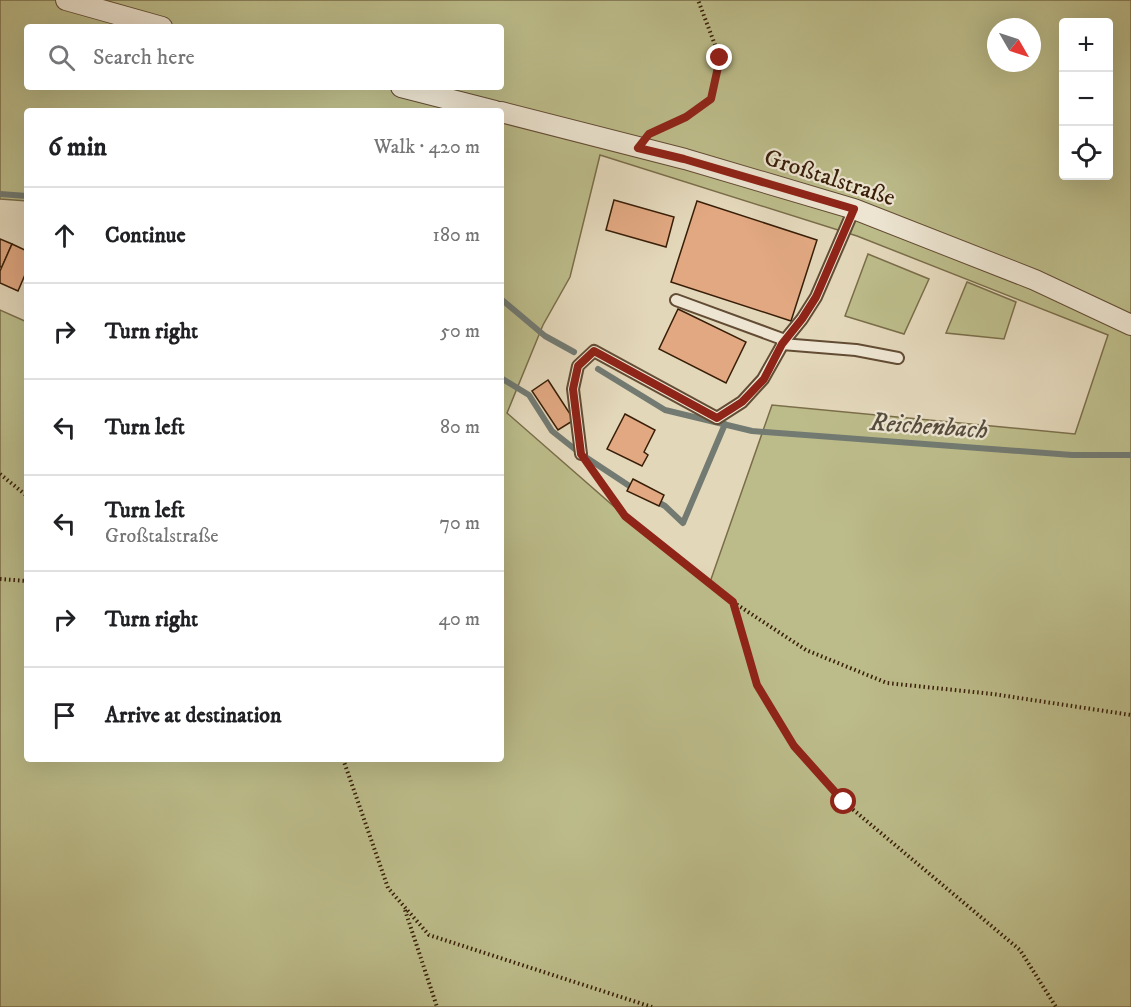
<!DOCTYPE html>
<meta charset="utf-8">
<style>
body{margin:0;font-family:"IM FELL DW Pica",serif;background:#f6f6f6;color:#202124}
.controls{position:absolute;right:18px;top:18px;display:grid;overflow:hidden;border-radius:6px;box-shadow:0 6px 24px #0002}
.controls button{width:54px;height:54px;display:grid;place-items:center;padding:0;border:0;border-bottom:2px solid #e0e0e0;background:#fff;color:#202124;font:30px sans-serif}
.compass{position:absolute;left:987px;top:18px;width:54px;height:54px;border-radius:50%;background:#fff;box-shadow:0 6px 24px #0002;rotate:129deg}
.stop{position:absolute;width:18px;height:18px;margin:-14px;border:4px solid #8f2418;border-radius:50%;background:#fff}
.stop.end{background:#8f2418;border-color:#fff;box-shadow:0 2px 6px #0008}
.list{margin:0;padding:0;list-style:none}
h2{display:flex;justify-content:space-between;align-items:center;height:78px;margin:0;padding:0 24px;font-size:26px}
h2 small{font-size:20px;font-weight:400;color:#757577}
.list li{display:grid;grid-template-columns:39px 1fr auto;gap:18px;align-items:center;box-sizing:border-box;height:96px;padding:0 24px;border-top:2px solid #e0e0e0}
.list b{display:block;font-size:22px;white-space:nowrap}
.list p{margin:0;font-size:20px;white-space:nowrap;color:#757577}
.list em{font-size:20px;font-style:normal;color:#757577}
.icon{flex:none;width:33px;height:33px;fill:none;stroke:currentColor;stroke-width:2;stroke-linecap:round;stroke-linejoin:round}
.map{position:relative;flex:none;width:1131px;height:1007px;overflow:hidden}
.search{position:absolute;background:#fff;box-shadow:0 6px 24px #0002;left:24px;top:24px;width:480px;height:66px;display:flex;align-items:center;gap:15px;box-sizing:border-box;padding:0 21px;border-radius:6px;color:#757577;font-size:22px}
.panel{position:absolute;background:#fff;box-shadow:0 6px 24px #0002;left:24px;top:108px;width:480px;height:654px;border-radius:6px}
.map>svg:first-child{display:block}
.green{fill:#bcbc8a;stroke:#7a6d49;stroke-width:1.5;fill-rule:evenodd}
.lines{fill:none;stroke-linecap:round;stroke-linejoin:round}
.stream{stroke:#727a72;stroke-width:6}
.building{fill:#e1a881;stroke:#381e08;stroke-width:1.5}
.service-casing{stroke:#634c34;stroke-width:14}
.minor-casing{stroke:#634c34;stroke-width:22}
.path{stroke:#381e08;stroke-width:4;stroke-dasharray:1.5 3;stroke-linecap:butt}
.service{stroke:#ede5d2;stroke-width:10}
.minor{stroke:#ede5d2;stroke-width:20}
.route{stroke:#8f2418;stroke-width:8}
.labels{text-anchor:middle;stroke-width:4.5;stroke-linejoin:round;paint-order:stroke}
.street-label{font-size:24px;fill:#381e08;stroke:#ede5d2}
.water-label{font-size:26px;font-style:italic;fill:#554c3d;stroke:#ede5d2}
</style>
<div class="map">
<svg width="1131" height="1007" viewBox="0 0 1131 1007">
<rect width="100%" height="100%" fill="#e3d7ba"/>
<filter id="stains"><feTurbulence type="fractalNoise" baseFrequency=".00333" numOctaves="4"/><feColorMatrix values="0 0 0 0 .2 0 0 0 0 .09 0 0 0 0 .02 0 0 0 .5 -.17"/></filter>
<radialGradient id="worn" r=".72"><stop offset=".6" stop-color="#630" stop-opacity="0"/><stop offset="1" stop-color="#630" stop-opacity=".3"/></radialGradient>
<g class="green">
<path d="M0,0H1131V1007H0V310L27,322V759H501V111H27V201L0,199ZM1064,22H1108V176H1064ZM27,27H501V87H27ZM996,27H1032V63H996ZM600,155L857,236L1108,335L1075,434L772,405L709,585L666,552L507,413L543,325L570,277Z"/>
<polygon points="868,254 929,279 904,334 845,316"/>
<polygon points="967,282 1016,302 1004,339 946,333"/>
</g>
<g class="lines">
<g class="stream">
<polyline points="0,194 27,196"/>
<polyline points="501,299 545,336 574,352"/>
<polyline points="598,369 665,410 752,431 1072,455 1131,455"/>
<polyline points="501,378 529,395 552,431 581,454 634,489"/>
<polyline points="654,500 665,506 683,523 725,424"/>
</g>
</g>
<g class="building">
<polygon points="614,200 674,217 666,247 606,230"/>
<polygon points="697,201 817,240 791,321 671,282"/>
<polygon points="0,239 12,244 2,267 0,267"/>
<polygon points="12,244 27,251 27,270 18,291 0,283 0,271"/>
<polygon points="678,309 746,342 726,383 659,349"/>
<polygon points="548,380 574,420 558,430 532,391"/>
<polygon points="625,414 655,430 644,452 648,455 642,466 607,449"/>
<polygon points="633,479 664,495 659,506 627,491"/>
</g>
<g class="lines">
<defs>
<g id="service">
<polyline points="676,300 785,340"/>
<polyline points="782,344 856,350 898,358"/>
<polyline points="581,454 573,389 578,366 594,351 717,418 742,402 763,379 785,340 802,319 816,297 854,209"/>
</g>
<g id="minor">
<polyline points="66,0 162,27"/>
<polyline points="401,87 495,111"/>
<polyline points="501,112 685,159 854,209 1035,280 1131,325"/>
</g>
</defs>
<use href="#service" class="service-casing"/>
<use href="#minor" class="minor-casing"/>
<g class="path">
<polyline points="655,132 686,117 712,99 720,58 698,0"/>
<polyline points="588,465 625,516 733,602 757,685 794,746 844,802 1020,950 1056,1007"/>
<polyline points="0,474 27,496"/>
<polyline points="0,579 27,581"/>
<polyline points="733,602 806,650 887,683 993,694 1131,715"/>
<polyline points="343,759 388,888 429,935 652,1007"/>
<polyline points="405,910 437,1007"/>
</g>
<use href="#service" class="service"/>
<use href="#minor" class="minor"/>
</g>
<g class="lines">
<polyline class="route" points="720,58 711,99 686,117 649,134 638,148 684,159 854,209 816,297 802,319 782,344 764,379 742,402 717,418 594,351 578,366 573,389 581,454 625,516 733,602 757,685 794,746 844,802"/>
</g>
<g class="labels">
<g class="street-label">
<text transform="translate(830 177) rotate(18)" y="8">Großtalstraße</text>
</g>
<g class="water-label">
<text transform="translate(929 425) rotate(4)" y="9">Reichenbach</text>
</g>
</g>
<rect width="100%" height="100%" filter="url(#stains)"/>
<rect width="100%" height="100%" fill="url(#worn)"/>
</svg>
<div class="controls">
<button>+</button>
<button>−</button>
<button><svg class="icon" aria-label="locate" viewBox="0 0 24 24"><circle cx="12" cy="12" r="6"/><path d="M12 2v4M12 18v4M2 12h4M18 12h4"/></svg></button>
</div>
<svg class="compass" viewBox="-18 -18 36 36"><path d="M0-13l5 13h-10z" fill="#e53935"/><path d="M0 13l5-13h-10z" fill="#757577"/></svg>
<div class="stop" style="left:844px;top:802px"></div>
<div class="stop end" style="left:720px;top:58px"></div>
<div class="search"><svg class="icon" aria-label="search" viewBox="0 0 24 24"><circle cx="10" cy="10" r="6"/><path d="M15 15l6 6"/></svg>Search here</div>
<section class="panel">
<h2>6 min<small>Walk · 420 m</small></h2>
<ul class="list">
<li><svg class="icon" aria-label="ahead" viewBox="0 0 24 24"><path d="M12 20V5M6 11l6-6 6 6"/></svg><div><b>Continue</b></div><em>180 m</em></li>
<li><svg class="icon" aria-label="right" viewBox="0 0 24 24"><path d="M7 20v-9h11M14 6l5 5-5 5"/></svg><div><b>Turn right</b></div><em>50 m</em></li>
<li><svg class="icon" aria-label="left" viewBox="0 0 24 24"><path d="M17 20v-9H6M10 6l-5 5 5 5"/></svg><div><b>Turn left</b></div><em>80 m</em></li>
<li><svg class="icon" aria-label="left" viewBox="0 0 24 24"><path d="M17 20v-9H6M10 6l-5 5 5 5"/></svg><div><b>Turn left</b><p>Großtalstraße</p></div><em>70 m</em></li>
<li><svg class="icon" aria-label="right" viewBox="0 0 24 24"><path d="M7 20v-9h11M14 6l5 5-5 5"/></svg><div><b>Turn right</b></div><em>40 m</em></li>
<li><svg class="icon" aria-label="arrive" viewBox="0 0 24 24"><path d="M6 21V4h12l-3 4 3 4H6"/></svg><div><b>Arrive at destination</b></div></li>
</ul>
</section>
</div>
